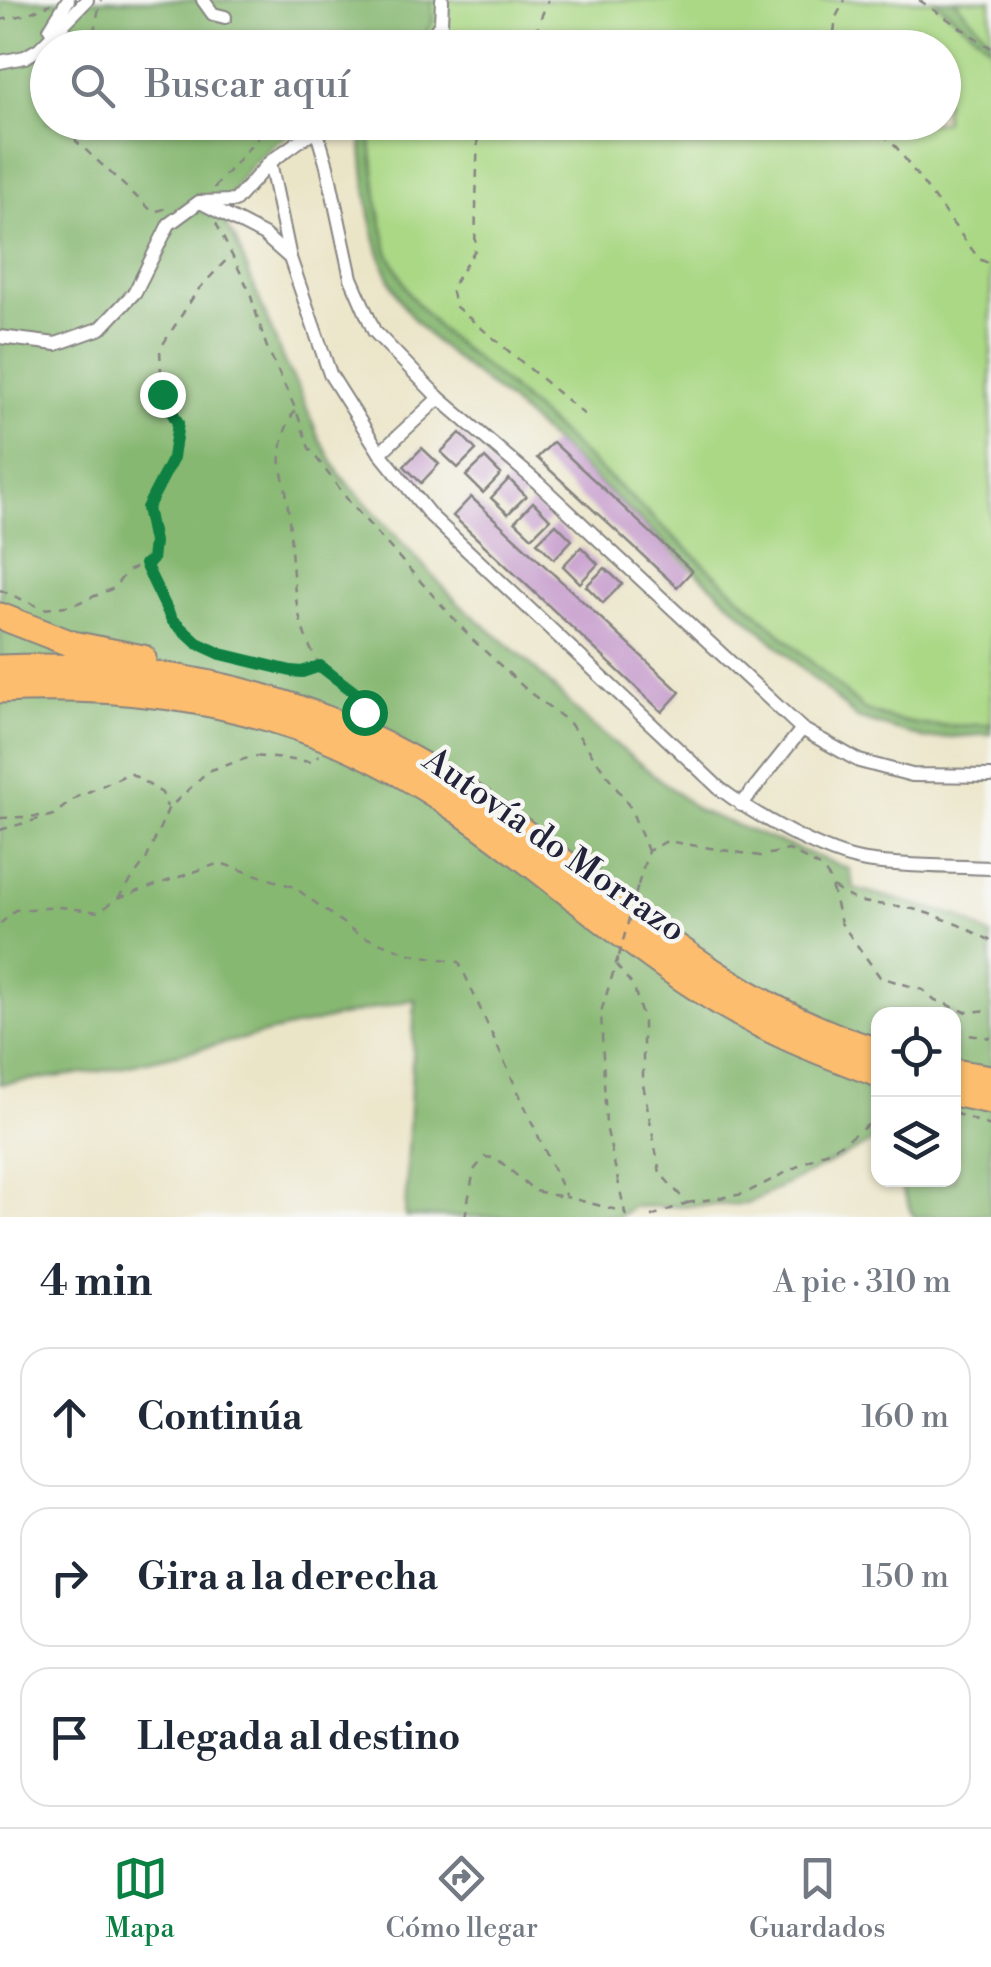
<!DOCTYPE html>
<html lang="es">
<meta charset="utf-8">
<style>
body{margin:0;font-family:"Libre Bodoni",serif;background:#f6f6f7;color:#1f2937}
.controls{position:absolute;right:30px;bottom:30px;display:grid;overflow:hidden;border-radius:20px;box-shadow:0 2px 8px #0004}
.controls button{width:90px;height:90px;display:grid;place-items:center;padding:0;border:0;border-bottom:2px solid #e0e1e3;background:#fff;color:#1f2937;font:50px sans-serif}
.stop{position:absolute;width:30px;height:30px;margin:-22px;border:8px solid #0b8043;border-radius:50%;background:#fff}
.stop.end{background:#0b8043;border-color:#fff;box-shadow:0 2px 10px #0008}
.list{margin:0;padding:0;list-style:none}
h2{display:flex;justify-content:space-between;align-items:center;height:130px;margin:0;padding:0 40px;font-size:42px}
h2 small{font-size:32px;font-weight:400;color:#747a83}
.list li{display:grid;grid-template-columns:65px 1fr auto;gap:30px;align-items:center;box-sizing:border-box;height:140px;margin:0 20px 20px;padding:0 20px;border:2px solid #e0e1e3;border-radius:30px}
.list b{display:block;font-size:38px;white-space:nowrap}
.list em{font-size:32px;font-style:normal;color:#747a83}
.icon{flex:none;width:55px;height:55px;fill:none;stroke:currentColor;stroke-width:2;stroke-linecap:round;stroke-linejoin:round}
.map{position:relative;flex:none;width:991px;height:1217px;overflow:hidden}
.search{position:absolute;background:#fff;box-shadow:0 2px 8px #0004;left:30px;right:30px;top:30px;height:110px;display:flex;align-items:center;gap:25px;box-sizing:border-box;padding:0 35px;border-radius:55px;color:#747a83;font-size:38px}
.sheet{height:610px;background:#fff}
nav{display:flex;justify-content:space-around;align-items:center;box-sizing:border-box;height:140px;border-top:2px solid #e0e1e3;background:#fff;font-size:28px;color:#747a83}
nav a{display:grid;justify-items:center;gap:5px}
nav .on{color:#0b8043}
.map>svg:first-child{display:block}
.green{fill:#aad885;stroke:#667d60;stroke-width:2.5}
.forest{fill:#87b872;stroke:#546d56;stroke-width:2.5}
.building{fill:#c59acc}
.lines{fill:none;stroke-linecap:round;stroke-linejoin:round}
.street-casing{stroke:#868482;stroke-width:16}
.highway-casing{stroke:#868482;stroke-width:29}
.path{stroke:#868482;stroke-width:2.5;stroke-dasharray:8 8;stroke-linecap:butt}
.street{stroke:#fff;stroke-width:12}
.highway{stroke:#fcbd6e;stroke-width:25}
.path-bridge{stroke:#868482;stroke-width:2.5;stroke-dasharray:8 8;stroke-linecap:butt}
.route{stroke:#0b8043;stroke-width:12}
.labels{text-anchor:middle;stroke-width:9;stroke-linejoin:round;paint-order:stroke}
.street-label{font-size:35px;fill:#22223b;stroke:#f6f6f2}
</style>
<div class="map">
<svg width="991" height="1217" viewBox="0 0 991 1217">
<rect width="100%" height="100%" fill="#f6f6f2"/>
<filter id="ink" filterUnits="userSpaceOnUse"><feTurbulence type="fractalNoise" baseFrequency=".01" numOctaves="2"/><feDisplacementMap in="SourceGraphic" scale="20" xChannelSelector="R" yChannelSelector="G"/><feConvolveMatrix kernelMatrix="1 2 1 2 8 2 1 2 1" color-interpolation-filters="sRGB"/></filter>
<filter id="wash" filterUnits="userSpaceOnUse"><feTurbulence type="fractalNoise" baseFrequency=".0048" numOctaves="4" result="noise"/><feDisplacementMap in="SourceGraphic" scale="40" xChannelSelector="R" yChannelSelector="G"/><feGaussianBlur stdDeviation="2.25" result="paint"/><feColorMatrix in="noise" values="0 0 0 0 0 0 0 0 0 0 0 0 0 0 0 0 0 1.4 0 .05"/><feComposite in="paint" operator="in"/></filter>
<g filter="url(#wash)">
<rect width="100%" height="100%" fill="#ebe5c8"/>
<g class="green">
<path d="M432,0H934L991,47V724C939,727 912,729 863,709L506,384L441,331L410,295L388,252L378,206L369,123L944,122V48L416,47L433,22Z"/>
<polygon points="954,0 991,0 991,40"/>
</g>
<g class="forest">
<path d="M0,0H432L433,22L416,47L48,48V122L305,123C280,139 243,166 232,195C229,204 228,216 226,226L235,239L284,362L299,389L318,436L340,475L460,605L525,659L589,723L699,811L849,869L854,888L958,916L991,936V1215L914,1217L898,1180H954V1014H878V1139L747,1204L631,1207L619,1217H405L415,999L108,1070L0,1084Z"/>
<polygon points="934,0 954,0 991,40 991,47"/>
<path d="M360,123H369L378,206L388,252L410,295L441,331L506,384L863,709C912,729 939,727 991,724V734L926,739L857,718C743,614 629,510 515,407C480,375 422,340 399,298C368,244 365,183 360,123Z"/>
</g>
<g id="blocks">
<g class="building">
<polygon points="460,433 476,450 458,468 441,452"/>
<polygon points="553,442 692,571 677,587 537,458"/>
<polygon points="422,448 439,464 421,483 404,466"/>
<polygon points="485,458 501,474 483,493 466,476"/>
<polygon points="509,479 526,496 508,514 491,498"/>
<polygon points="471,497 680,692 662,712 453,516"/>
<polygon points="533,502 550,519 532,537 515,521"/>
<polygon points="556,524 572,540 554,559 537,542"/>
<polygon points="581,547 598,564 580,583 563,566"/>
<polygon points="605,568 622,584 603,603 586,586"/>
</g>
</g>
</g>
<g filter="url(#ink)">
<use href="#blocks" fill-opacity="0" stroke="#868482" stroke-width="2.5"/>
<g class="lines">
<defs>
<g id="street">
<polyline points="203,0 213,14 225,17"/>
<polyline points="50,29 68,0"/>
<polyline points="424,48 441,23 442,0"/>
<polyline points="0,62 25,57 39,49 87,0"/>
<polyline points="270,162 290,258"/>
<polyline points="202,203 264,235 290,258 330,374 380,453"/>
<polyline points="0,337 56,344 101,328 135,292 169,224 199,202 235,201 270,162 316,129 327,166 351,278 374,331 439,398 538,483 802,729 859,761 912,775 991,776"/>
<path d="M439,398L380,453L431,516L719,788C753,814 824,855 866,861C907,867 950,866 991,868"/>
<polyline points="741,805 802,729"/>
</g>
<g id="highway">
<polyline points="0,616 72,644 143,658"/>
<path d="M0,668C191,659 352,707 506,819C625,905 735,1008 878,1051"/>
<path d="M0,690C117,684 234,698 343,745C477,803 578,912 700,990C756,1027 816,1051 878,1074"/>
<polyline points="954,1072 991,1078"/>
<polyline points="954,1093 991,1101"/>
</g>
</defs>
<use href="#street" class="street-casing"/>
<use href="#highway" class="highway-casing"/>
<g class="path">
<polyline points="919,0 991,48"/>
<polyline points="0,20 24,15 51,4"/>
<polyline points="90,48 101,0"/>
<polyline points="529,48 548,0"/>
<polyline points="832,48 836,17 845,0"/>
<polyline points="73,122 76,141 153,212 168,208"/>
<polyline points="478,122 475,250 451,288 455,306 586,416"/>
<polyline points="871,122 897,148 979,259 991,264"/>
<polyline points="214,188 262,133"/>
<polyline points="216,223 249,290 266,345 296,410 309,448 351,504 473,640 529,692 569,722 630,807 648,851"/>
<path d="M295,411C286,423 282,439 281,454C279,468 286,485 287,499C294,555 288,615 319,664C332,685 364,691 376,713L372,717L361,714"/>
<path d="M146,565C156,584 164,606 175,623C200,658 252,663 291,671L302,672L319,667"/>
<polyline points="0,590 44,609 73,605 114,588 127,571 152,561 155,542 147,509 173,458 178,423 162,395 160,349 197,291 231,255"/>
<polyline points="0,818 46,816"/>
<polyline points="0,830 53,815 77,797 130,773 162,793 167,807"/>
<polyline points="638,885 648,851 667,841 760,856 789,850 822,868 829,878 841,923 880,977 923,990 935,1000 966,1012 991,1010"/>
<path d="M833,887C863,909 876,901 909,908C938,915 965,927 991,941"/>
<polyline points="118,898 220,863 294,887 359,935 411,954 459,962 566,1197 625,1212"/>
<polyline points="0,924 15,910 61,907 99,912 118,898 146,860 168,809 208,771 254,756 313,762 319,755"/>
<polyline points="618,957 601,1012 606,1126 626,1217"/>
<polyline points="616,965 634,987 643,1021 643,1084 660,1173 687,1203 649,1217"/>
<polyline points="954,1033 991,1038"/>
<polyline points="954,1113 991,1126"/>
<polyline points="687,1203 744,1194 839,1145 878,1118"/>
<polyline points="465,1217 474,1170 485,1157 496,1158 535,1191 564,1197"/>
</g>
<use href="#street" class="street"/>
<use href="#highway" class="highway"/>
<polyline class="path-bridge" points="619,956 638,885"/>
</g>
</g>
<g class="lines" filter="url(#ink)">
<polyline class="route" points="162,394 178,423 173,458 147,508 154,542 152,560 145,564 172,620 197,643 221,654 291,671 302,672 320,666 370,704 376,713 372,717 364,712"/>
</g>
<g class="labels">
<g class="street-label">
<text transform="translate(555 844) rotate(35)" y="12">Autovía do Morrazo</text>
</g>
</g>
</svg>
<div class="controls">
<button><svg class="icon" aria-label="locate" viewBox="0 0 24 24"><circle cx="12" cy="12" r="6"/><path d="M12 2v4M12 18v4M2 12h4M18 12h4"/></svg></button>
<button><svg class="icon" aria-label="layers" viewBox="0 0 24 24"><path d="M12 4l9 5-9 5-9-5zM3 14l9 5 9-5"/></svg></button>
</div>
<div class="stop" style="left:364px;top:712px"></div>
<div class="stop end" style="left:162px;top:394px"></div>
<div class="search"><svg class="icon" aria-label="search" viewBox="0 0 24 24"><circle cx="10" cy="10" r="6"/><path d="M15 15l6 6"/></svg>Buscar aquí</div>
</div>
<section class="sheet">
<h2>4 min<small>A pie · 310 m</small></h2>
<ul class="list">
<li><svg class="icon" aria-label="ahead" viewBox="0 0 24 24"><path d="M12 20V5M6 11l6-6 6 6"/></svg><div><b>Continúa</b></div><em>160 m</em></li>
<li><svg class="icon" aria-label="right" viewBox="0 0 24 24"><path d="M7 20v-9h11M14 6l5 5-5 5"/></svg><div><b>Gira a la derecha</b></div><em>150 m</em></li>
<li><svg class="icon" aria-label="arrive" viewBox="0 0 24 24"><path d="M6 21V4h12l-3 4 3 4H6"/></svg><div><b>Llegada al destino</b></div></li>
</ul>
</section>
<nav>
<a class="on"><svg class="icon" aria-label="map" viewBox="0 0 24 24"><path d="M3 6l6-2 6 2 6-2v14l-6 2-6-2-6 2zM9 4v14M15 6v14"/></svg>Mapa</a>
<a><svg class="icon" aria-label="directions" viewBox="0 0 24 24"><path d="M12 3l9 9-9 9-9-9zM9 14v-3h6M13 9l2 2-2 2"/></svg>Cómo llegar</a>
<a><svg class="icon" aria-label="saved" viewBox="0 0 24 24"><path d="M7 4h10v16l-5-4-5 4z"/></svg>Guardados</a>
</nav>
